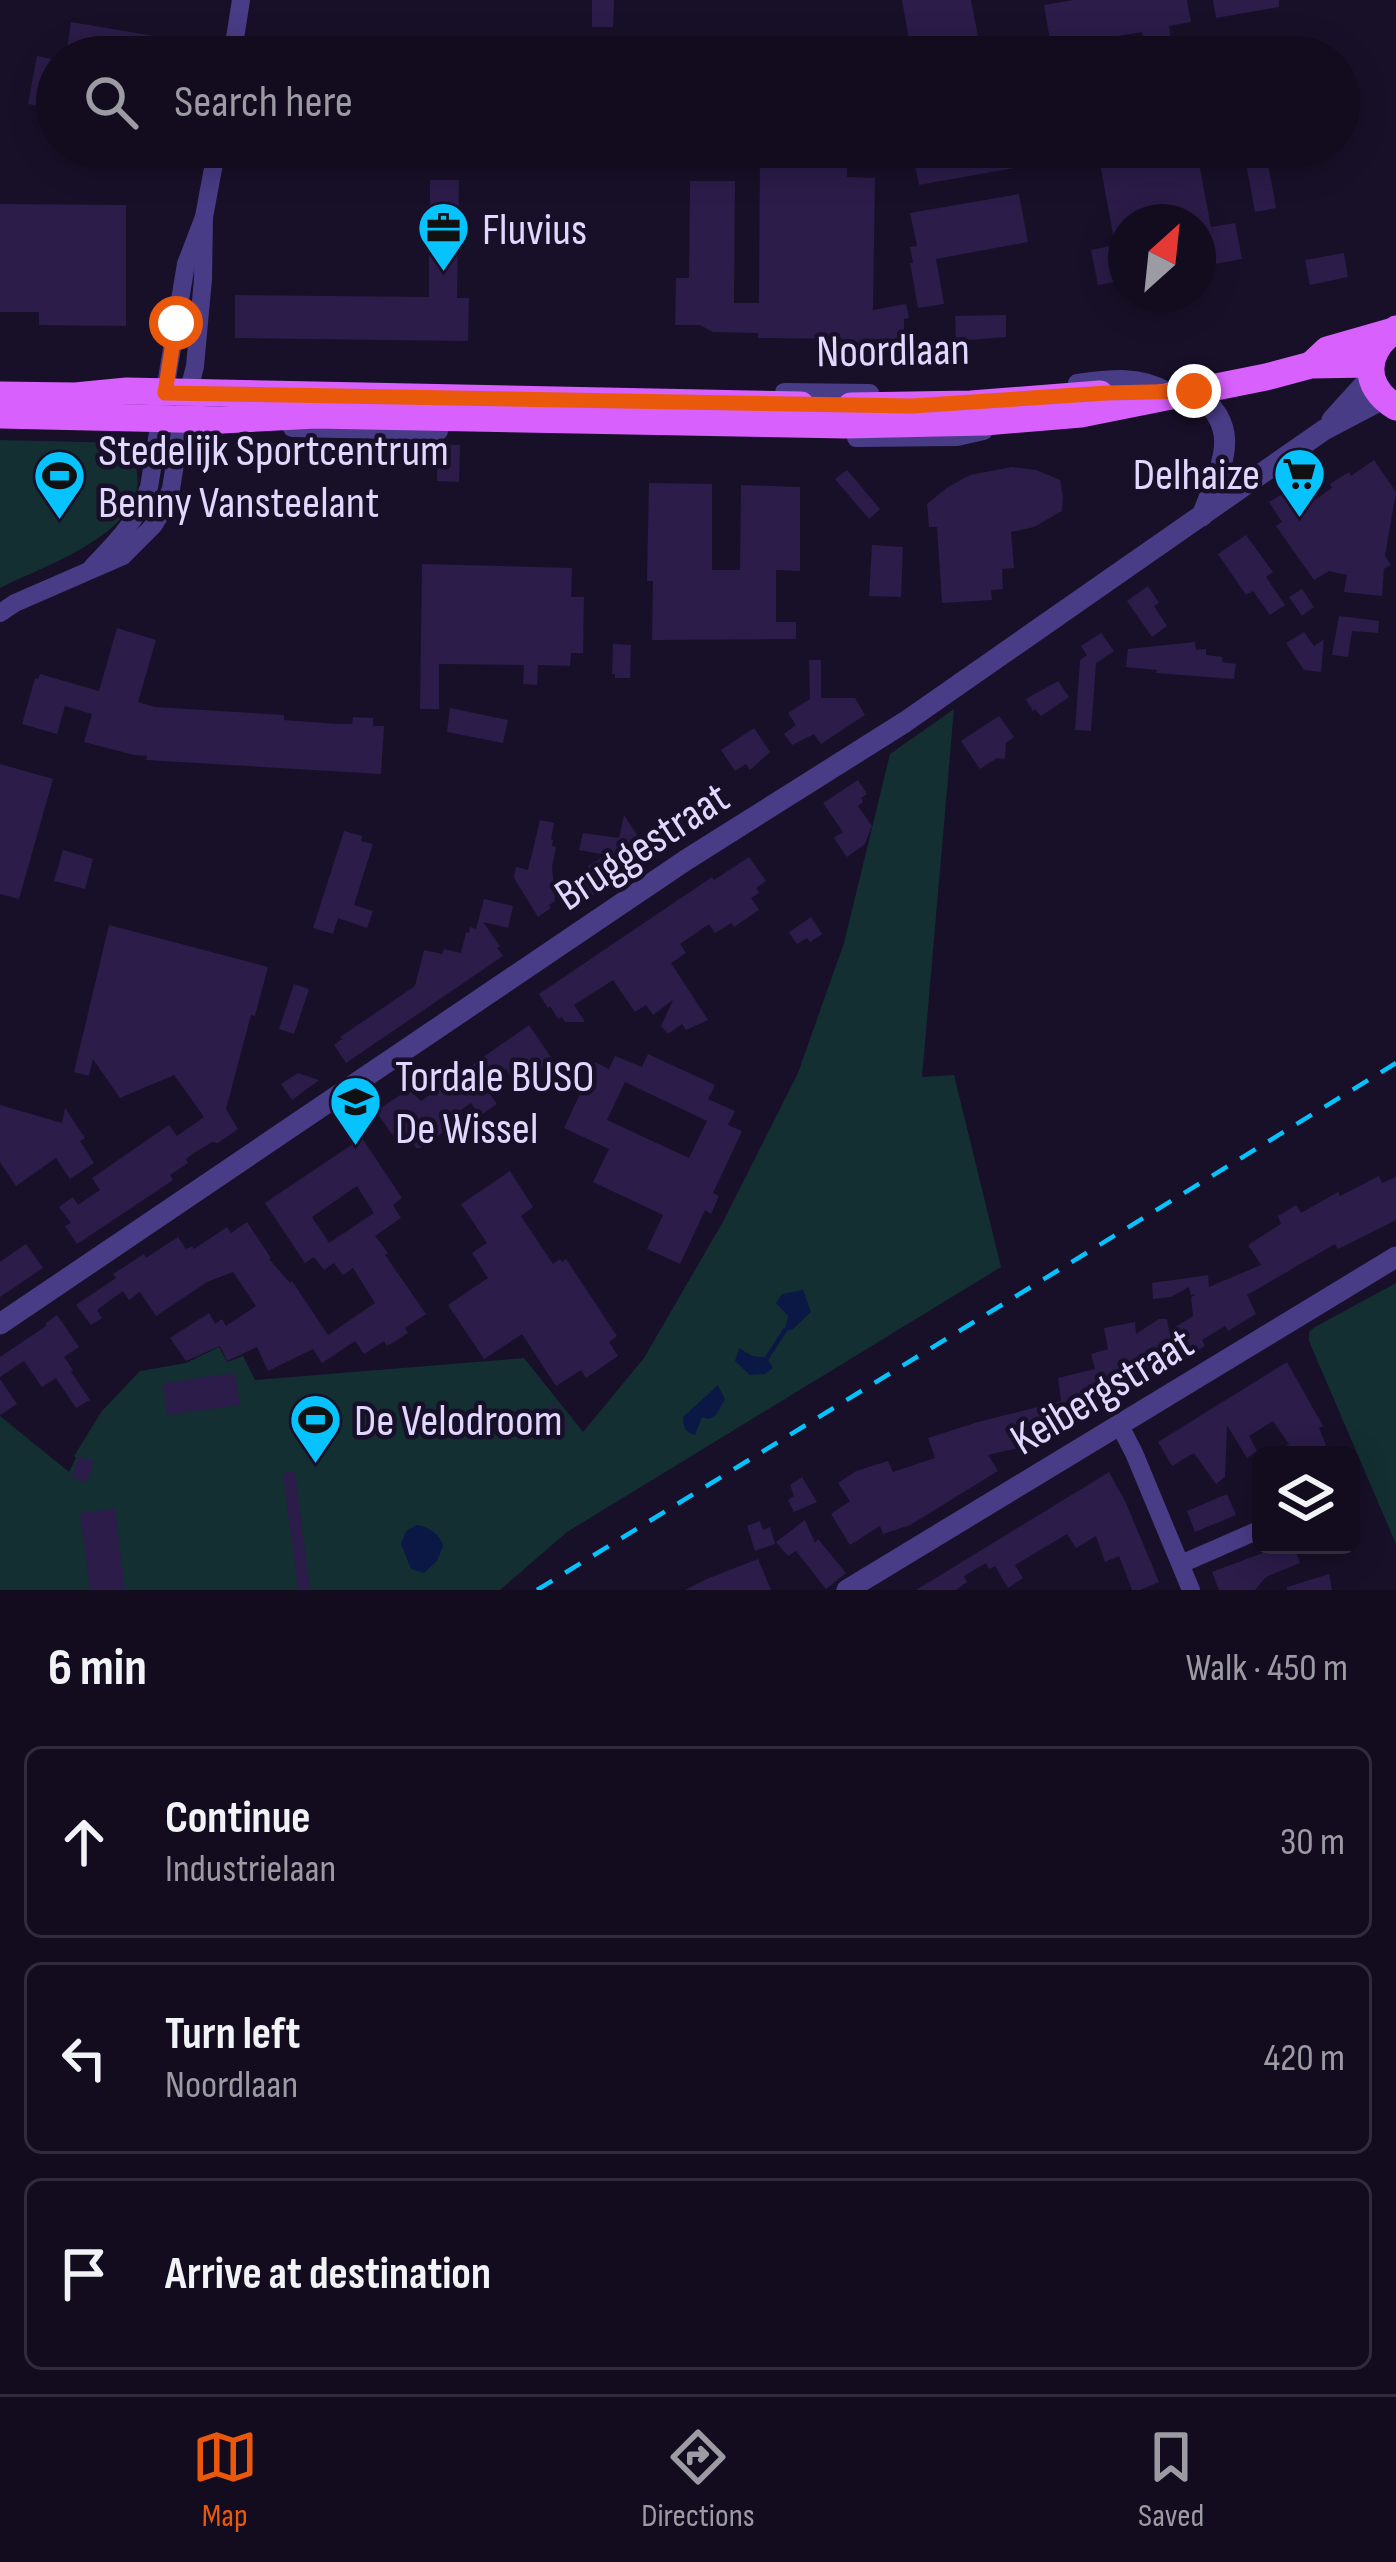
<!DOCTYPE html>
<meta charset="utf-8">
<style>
body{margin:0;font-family:"Sofia Sans Condensed",sans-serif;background:#1b1527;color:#f1f3f6}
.controls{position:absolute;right:36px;bottom:36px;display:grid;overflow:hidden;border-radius:18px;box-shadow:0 6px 30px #0003}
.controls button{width:108px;height:108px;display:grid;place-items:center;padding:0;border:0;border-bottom:3px solid #312c3c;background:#120c1e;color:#f1f3f6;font:60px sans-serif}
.compass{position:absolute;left:1108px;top:204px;width:108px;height:108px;border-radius:50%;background:#120c1e;box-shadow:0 6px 30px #0003;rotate:27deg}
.stop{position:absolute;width:36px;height:36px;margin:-27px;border:9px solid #ea580c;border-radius:50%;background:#fff}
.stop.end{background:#ea580c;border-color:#fff;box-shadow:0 3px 12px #0008}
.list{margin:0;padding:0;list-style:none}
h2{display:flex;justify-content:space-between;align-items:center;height:156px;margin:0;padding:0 48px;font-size:51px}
h2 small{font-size:39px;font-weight:400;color:#9c9ba4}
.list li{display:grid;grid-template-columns:78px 1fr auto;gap:36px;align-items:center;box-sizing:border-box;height:192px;margin:0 24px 24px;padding:0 24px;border:3px solid #312c3c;border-radius:18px}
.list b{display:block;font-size:45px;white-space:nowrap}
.list p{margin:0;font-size:39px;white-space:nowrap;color:#9c9ba4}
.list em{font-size:39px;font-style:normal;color:#9c9ba4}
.icon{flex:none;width:66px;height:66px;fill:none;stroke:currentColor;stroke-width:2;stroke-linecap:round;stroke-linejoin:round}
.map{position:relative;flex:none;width:1396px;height:1590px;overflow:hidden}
.search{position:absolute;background:#120c1e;box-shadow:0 6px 30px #0003;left:36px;right:36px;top:36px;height:132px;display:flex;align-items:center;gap:30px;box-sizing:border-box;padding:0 42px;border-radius:66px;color:#9c9ba4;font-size:45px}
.sheet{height:804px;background:#120c1e}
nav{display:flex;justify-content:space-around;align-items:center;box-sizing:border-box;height:168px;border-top:3px solid #312c3c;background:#120c1e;font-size:33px;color:#9c9ba4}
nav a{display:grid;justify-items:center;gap:6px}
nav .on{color:#ea580c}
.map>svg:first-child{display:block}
.green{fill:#132f32}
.water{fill:#0b1846}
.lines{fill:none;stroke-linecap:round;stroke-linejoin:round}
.stream{stroke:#0b1846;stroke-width:4.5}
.building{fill:#2b1c49;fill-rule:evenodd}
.minor{stroke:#493c86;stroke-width:18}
.tertiary{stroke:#493c86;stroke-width:21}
.primary{stroke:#d860fd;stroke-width:27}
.rail{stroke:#06c2fd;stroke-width:4.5;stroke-dasharray:18 15;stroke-linecap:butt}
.route{stroke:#ea580c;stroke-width:15}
.labels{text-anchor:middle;stroke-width:9;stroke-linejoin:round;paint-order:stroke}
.poi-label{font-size:45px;fill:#e1d8ff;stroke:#181028;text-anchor:start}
.street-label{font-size:45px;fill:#e1d8ff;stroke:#181028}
</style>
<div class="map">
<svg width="1396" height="1590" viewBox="0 0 1396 1590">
<rect width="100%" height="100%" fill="#181028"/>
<g class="green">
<path d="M0,440L124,443C179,522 53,561 0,588Z"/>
<polygon points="954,709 922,1077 954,1075 1001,1267 567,1532 500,1590 0,1590 0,1416 69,1472 76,1458 74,1456 102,1411 140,1371 186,1363 219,1347 227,1362 243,1356 255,1380 524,1358 583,1432 644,1358 724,1220 798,1073 844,943 890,754"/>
<polygon points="1396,1283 1396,1544 1309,1341 1309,1332 1315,1327"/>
</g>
<g class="water">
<polygon points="803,1290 811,1312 792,1330 785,1330 788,1316 776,1303 782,1294"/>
<polygon points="739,1348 752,1356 767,1358 773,1368 765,1374 750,1375 735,1361"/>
<path d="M718,1385L725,1399L716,1415L709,1419L702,1417L695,1435C685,1433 683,1426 683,1417Z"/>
<path d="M416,1525C428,1526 440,1534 443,1546L437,1561L424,1573L411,1569L401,1544L406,1531Z"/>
</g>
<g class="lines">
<polyline class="stream" points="767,1358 785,1330"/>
</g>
<g class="building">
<polygon points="592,0 614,0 613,27 592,27"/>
<polygon points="902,0 971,0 981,52 952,57 912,57"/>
<polygon points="1074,0 1187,0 1191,22 1169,26 1171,39 1144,43 1142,32 1051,47 1044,5"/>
<polygon points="1213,0 1279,0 1279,7 1216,18"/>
<polygon points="71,22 190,42 187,57 66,57"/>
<polygon points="37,56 57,60 57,109 28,104"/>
<polygon points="760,147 847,148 847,177 875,178 873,310 906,304 909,318 904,319 904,345 891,345 891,340 864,339 859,346 851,339 758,338 758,333 713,332 700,325 675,325 676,278 689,278 690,181 735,181 734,303 759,303"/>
<polygon points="911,147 1010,147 1014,168 919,185"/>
<polygon points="1097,147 1196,147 1211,227 1235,223 1242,259 1198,267 1198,222 1126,222 1126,280 1098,285 1091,250 1115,245"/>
<polygon points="1243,147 1265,147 1276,208 1255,212"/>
<polygon points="430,180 459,180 457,298 469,298 468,341 235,338 235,295 429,297 429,250 435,250 435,215 430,215"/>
<polygon points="1019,194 1028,242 936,259 944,304 918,308 910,263 913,263 910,247 917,246 910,213"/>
<polygon points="0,204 126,205 126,326 39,325 39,312 0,312"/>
<polygon points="1344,253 1348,277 1310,285 1305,260"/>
<polygon points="1006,315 1006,337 956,341 955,316"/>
<polygon points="438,444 460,445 459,482 437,481"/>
<polygon points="1374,460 1396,492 1385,556 1391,565 1384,569 1382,596 1344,592 1347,575 1329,571 1314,580 1276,526 1282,522 1269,502 1290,489 1303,508 1332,488 1330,484 1349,472 1351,476"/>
<polygon points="1012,467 1036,470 1060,480 1063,496 1062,511 1034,527 1011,532 1014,568 1002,569 1003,589 991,590 992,600 942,603 937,527 929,527 927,504 948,487 970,475"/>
<polygon points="847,470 880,509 869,519 835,479"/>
<polygon points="649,483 712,484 712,570 740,570 741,485 800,487 800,571 776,570 776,622 796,622 796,639 652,640 653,581 647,581"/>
<polygon points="1246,535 1273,572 1266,577 1285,605 1270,615 1253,591 1246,595 1218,554"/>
<polygon points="872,545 903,547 901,597 869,596"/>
<polygon points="422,564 572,568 571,597 584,597 583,653 571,653 570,666 538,665 537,685 523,684 524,665 439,664 439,709 420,709"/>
<polygon points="1148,586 1159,603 1154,606 1167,626 1152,637 1127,601"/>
<polygon points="1302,589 1314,607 1302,616 1289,597"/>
<polygon points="1339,616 1379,621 1378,633 1352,631 1348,657 1332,655"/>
<polygon points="117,628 156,640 138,702 155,707 284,715 284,720 338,724 352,724 353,717 373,718 373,726 384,726 381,774 146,760 147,756 134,755 84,742 92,714 65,706 57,734 22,724 35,678 38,679 40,674 99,691"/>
<polygon points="1304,632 1314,646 1324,639 1321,672 1304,670 1286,643"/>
<polygon points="1101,633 1114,651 1096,663 1091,731 1075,730 1080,660 1087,655 1081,646"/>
<polygon points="1195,642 1196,650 1206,649 1206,655 1222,657 1222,662 1236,664 1234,679 1156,673 1157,670 1126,667 1128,649"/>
<polygon points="613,644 631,645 630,678 615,678 615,674 612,674"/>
<polygon points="809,660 821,660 821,698 855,698 865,715 821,744 814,734 792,745 784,734 796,725 788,713 810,699"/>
<polygon points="1058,681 1069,697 1041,716 1035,709 1033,711 1026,699"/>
<polygon points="450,708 508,720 503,743 447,732"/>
<polygon points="999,716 1014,737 1006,743 1005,759 997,758 980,769 961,741"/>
<polygon points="754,728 770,752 750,770 746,764 735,771 721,750"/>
<polygon points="0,764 53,779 19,899 0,894"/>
<polygon points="858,780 867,794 861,798 863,802 858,806 872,826 865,844 847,857 834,838 843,832 823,803"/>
<polygon points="624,815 651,856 587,899 574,881 590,870 588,866 606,855 579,850 583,833 619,838"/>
<polygon points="540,820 554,823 551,839 553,840 552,846 556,847 552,866 555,901 549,905 551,908 538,917 514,878 516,867 528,870"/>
<polygon points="344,831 362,836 361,841 373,844 354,905 373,911 367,928 338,918 333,934 313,928"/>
<polygon points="63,850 93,859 85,889 54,881"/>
<polygon points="749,857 766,881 756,888 759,893 751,898 759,910 734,927 731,923 715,933 709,924 680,944 686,953 671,963 708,1020 686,1030 682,1024 668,1034 661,1026 673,1000 653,1015 646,1005 635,1012 613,980 574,1005 585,1022 565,1022 562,1017 558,1019 550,1006 548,1008 539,994 712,877 714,880"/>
<polygon points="484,899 513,906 508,928 483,922 500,946 497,948 503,956 346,1063 334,1045 342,1039 340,1037 415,986 424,950 442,954 444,949 461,953 466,932 469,933 470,927 476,929"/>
<polygon points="811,917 822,934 810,942 807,938 797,944 789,932"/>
<polygon points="109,925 268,967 255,1016 251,1015 226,1109 238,1129 218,1143 212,1142 194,1153 186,1159 188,1163 170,1175 173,1180 77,1244 65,1226 71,1223 59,1207 73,1197 78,1205 100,1190 92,1178 169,1125 177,1136 204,1117 174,1075 120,1098 93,1059 89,1076 74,1072"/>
<polygon points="294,984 309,989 294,1034 279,1029"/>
<polygon points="529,1025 555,1063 544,1071 536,1061 512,1078 506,1069 483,1084 497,1104 480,1116 471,1103 448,1119 453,1126 420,1148 416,1148 403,1129 393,1136 376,1111 409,1089 421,1101"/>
<path d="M648,1054L715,1085L708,1099L735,1111L728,1125L742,1131L713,1193L719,1196L711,1214L705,1210L680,1264L647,1249L663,1215L593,1182L609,1149L564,1128L595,1062L609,1069L615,1056L642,1067ZM625,1082L707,1121L689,1158L607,1120Z"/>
<polygon points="298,1073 319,1080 292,1100 281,1084"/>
<polygon points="0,1105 62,1123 65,1108 85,1138 80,1141 94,1163 70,1179 56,1158 16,1186 0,1162"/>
<path d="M362,1138L402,1198L393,1205L401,1218L375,1236L388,1253L385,1255L426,1314L405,1328L408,1333L387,1346L384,1341L364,1354L355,1341L322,1363L313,1349L268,1371L257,1347L227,1361L220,1346L186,1361L170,1338L209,1313L215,1324L222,1319L226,1326L256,1306L233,1272L207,1282L156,1316L140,1292L129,1300L123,1291L97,1310L102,1318L91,1325L76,1305L116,1278L113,1274L144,1254L146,1258L178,1237L186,1249L192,1246L194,1249L227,1227L231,1233L247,1222L271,1258L269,1259L290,1283L292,1281L328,1335L375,1303L353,1268L343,1275L334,1263L324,1270L314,1257L305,1263L265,1203ZM357,1186L374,1213L329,1243L312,1217Z"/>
<polygon points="510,1171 533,1207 521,1216 553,1264 560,1259 562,1262 566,1259 617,1336 609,1342 618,1356 586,1378 581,1370 556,1386 522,1334 484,1359 448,1305 488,1278 472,1253 487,1243 461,1204"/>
<polygon points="1379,1176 1382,1183 1396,1177 1396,1220 1338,1249 1335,1244 1247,1295 1256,1314 1228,1331 1225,1326 1202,1340 1205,1346 1109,1404 1104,1396 1096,1401 1069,1407 1073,1425 1059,1433 1030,1440 1031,1445 988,1455 998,1471 910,1525 883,1534 880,1526 850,1545 831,1514 850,1501 838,1483 856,1471 888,1461 893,1472 935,1458 928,1438 978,1422 1061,1401 1058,1378 1095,1369 1091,1354 1108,1349 1104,1328 1135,1322 1136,1334 1159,1319 1167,1319 1169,1331 1193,1316 1191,1298 1195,1294 1191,1295 1189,1287 1171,1297 1153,1299 1152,1283 1208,1275 1209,1287 1261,1265 1248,1245 1281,1224 1278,1216 1296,1205 1301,1213 1338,1192 1340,1196"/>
<polygon points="26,1244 43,1268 0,1297 0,1262"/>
<polygon points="57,1315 79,1347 64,1357 73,1370 71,1372 90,1400 76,1408 56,1378 42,1387 24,1361 0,1377 0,1357 46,1326 46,1323"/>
<polygon points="1287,1362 1323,1426 1319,1428 1330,1455 1265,1455 1289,1444 1273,1421 1249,1436 1257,1451 1247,1458 1227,1425 1225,1477 1216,1484 1194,1453 1172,1466 1158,1442"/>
<polygon points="235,1373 240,1405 167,1415 163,1383"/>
<polygon points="0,1379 17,1404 0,1415"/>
<polygon points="555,1404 569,1425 559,1432 545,1411"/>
<polygon points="78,1457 94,1461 87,1482 72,1478"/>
<polygon points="295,1471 310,1590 298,1590 283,1473"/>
<polygon points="1109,1472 1126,1503 1159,1582 1140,1590 1132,1590 1119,1556 1105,1562 1096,1536 1076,1548 1067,1534 1015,1565 1023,1578 1008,1588 995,1566 989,1569 986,1563 964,1576 967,1582 956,1590 916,1590"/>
<polygon points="802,1477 817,1502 794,1512 788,1500 794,1496 790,1485"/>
<polygon points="1227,1494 1236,1515 1195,1532 1187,1511"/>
<polygon points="115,1508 125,1590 90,1590 80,1513"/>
<polygon points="805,1520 815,1543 818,1539 846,1573 826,1589 796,1551 788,1556 776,1542"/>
<polygon points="760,1521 763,1530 770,1527 775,1544 755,1551 747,1526"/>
<polygon points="1284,1545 1293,1545 1300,1563 1266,1577 1255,1590 1219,1590 1212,1572"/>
<polygon points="758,1559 771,1590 685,1590 709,1578"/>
<polygon points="1329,1574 1332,1590 1287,1590 1287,1587"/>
</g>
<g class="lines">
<g class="minor">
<polyline points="232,57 241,0"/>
<path d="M1077,383C1109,379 1138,374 1167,391"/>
<polyline points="784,392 870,393"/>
<polyline points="292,428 439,431"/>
<polyline points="856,438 957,437 984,431"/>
<path d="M93,566C117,541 138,520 149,487L186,264L204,217L217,147"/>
<polyline points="0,613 15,603 123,556 153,526 161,513 171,489 182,419 195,366 203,279 204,217"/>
<polyline points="1119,1424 1134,1453 1191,1590"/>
<polyline points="1181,1564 1261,1529"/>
</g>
<g class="tertiary">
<path d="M1194,391C1246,429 1220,467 1202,516"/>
<polyline points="1332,420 1371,377"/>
<polyline points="0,1324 686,860 905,722 1324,430 1383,399"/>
<polyline points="847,1590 1396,1257"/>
</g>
<g class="primary">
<path d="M1396,329C1364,351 1361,386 1396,407"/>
<polyline points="1312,364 1327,350 1390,332"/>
<polyline points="0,395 75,396 127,391 801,405"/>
<polyline points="851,406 971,404 1100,394"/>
<polyline points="0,415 222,420 316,415 846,425 985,422 1081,414 1266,377 1311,365 1371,364"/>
</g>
<polyline class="rail" points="537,1590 1396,1063"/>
</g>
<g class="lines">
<polyline class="route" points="176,323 165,393 912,406 1107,393 1194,391"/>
</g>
<defs>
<symbol id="office-pin" viewBox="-11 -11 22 30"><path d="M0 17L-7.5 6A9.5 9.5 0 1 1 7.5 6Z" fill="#06c2fd" stroke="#181028"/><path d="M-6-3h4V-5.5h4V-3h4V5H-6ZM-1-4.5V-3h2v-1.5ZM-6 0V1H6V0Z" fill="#111"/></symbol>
<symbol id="supermarket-pin" viewBox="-11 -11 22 30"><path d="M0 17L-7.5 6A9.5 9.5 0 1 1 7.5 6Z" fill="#06c2fd" stroke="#181028"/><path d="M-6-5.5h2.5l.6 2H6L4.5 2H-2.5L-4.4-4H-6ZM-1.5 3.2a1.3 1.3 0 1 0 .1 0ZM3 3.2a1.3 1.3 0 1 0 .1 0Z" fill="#111"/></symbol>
<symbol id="stadium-pin" viewBox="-11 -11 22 30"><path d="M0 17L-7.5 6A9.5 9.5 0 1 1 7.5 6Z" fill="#06c2fd" stroke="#181028"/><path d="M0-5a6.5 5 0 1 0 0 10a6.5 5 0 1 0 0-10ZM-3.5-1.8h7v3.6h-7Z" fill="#111"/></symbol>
<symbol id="school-pin" viewBox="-11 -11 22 30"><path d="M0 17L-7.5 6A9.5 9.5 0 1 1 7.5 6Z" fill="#06c2fd" stroke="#181028"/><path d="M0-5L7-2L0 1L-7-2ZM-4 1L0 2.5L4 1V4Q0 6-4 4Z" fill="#111"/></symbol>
</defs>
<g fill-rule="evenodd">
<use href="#office-pin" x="414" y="198" width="59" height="81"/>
<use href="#supermarket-pin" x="1270" y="444" width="59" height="81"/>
<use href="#stadium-pin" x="30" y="446" width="59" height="81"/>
<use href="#school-pin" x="326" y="1072" width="59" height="81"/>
<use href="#stadium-pin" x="286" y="1390" width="59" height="81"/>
</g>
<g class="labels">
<g class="poi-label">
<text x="482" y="244">Fluvius</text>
<text x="98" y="465">Stedelijk Sportcentrum<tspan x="98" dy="52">Benny Vansteelant</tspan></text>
<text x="1260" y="489" text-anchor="end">Delhaize</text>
<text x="395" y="1091">Tordale BUSO<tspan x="395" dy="52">De Wissel</tspan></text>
<text x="354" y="1435">De Velodroom</text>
</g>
<g class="street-label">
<text transform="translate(893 349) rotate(-1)" y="16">Noordlaan</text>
<text transform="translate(641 845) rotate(-33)" y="16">Bruggestraat</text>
<text transform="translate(1101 1390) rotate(-31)" y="16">Keibergstraat</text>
</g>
</g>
</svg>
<div class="controls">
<button><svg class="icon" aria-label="layers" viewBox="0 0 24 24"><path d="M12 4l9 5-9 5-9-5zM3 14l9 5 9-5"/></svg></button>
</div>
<svg class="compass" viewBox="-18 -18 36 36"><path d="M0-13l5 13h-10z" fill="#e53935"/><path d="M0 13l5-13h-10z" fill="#9c9ba4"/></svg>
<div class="stop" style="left:176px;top:323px"></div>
<div class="stop end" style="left:1194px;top:391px"></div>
<div class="search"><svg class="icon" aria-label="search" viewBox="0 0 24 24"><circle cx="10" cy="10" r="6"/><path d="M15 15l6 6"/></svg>Search here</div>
</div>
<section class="sheet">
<h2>6 min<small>Walk · 450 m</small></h2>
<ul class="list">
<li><svg class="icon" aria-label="ahead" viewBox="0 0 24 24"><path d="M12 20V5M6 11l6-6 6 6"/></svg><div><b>Continue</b><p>Industrielaan</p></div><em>30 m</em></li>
<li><svg class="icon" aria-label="left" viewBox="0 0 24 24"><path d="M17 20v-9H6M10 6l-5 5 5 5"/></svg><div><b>Turn left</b><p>Noordlaan</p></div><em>420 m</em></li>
<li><svg class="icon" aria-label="arrive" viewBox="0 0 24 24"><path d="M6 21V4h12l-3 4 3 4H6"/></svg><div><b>Arrive at destination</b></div></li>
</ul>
</section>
<nav>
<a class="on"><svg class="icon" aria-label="map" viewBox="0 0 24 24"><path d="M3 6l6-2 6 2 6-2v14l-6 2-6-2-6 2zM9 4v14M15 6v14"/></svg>Map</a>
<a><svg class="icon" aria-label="directions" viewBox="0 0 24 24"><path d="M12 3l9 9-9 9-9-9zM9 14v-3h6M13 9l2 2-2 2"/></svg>Directions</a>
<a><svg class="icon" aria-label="saved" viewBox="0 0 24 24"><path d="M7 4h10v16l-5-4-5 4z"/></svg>Saved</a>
</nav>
